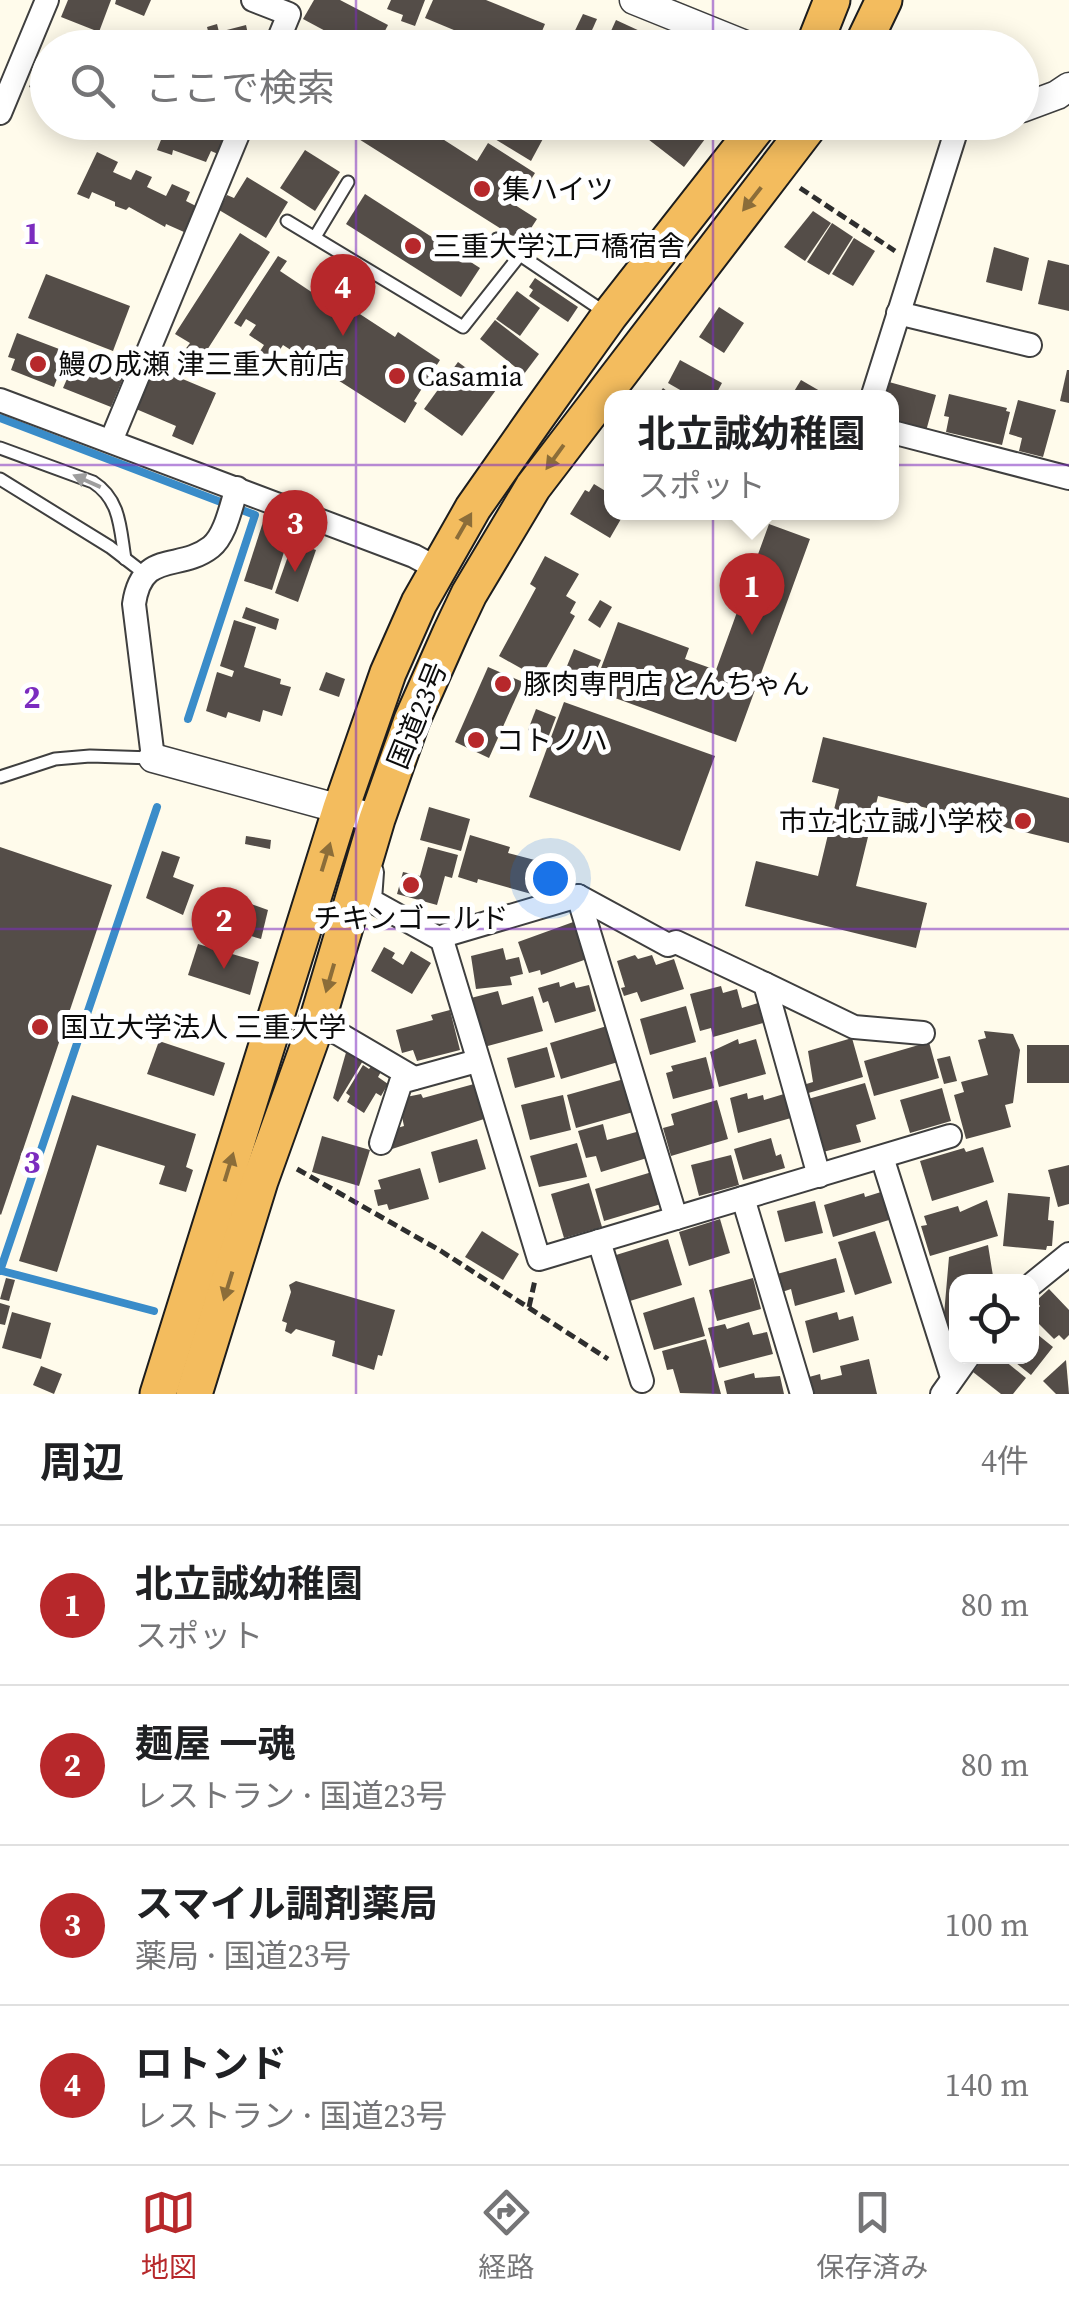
<!DOCTYPE html>
<html lang="ja">
<meta charset="utf-8">
<style>
body{margin:0;font-family:"Source Serif 4","Noto Sans JP",serif;background:#f2f2f2;color:#202124}
.controls{position:absolute;right:30px;bottom:30px;display:grid;overflow:hidden;border-radius:20px;box-shadow:0 5px 25px #0003}
.controls button{width:90px;height:90px;display:grid;place-items:center;padding:0;border:0;border-bottom:2px solid #e0e0e0;background:#fff;color:#202124;font:50px sans-serif}
.you{position:absolute;left:550px;top:878px;width:35px;height:35px;margin:-25px;border:8px solid #fff;border-radius:50%;background:#1a73e8;box-shadow:0 0 0 15px #1a73e833}
.badge{display:grid;place-items:center;width:65px;height:65px;border-radius:50%;background:#b7282b;color:#fff;font-size:32px;font-weight:700}
.pin{position:absolute;translate:-50% -82px;filter:drop-shadow(0 2px 5px #0008)}
.pin::after{content:'';position:absolute;top:52px;width:35px;height:30px;background:inherit;clip-path:polygon(0 0,100% 0,50% 100%)}
.popup{position:absolute;left:604px;top:390px;width:295px;height:130px;box-sizing:border-box;display:grid;place-content:center;border-radius:20px;background:#fff;filter:drop-shadow(0 2px 8px #0005);font-size:32px;white-space:nowrap;color:#757577}
.popup b{font-size:38px;color:#202124}
.popup::after{content:'';position:absolute;left:50%;top:100%;margin-left:-20px;border:20px solid transparent;border-top-color:#fff}
.list{margin:0;padding:0;list-style:none}
h2{display:flex;justify-content:space-between;align-items:center;height:130px;margin:0;padding:0 40px;font-size:42px}
h2 small{font-size:32px;font-weight:400;color:#757577}
.list li{display:grid;grid-template-columns:65px 1fr auto;gap:30px;align-items:center;box-sizing:border-box;height:160px;padding:0 40px;border-top:2px solid #e0e0e0}
.list b{display:block;font-size:38px;white-space:nowrap}
.list p{margin:0;font-size:32px;white-space:nowrap;color:#757577}
.list em{font-size:32px;font-style:normal;color:#757577}
.icon{flex:none;width:55px;height:55px;fill:none;stroke:currentColor;stroke-width:2;stroke-linecap:round;stroke-linejoin:round}
.map{position:relative;flex:none;width:1069px;height:1394px;overflow:hidden}
.search{position:absolute;background:#fff;box-shadow:0 5px 25px #0003;left:30px;right:30px;top:30px;height:110px;display:flex;align-items:center;gap:25px;box-sizing:border-box;padding:0 35px;border-radius:55px;color:#757577;font-size:38px}
.sheet{height:770px;background:#fff}
nav{display:flex;justify-content:space-around;align-items:center;box-sizing:border-box;height:140px;border-top:2px solid #e0e0e0;background:#fff;font-size:28px;color:#757577}
nav a{display:grid;justify-items:center;gap:5px}
nav .on{color:#b7282b}
.map>svg:first-child{display:block}
.lines{fill:none;stroke-linecap:round;stroke-linejoin:round}
.stream{stroke:#3a8cc9;stroke-width:8}
.building{fill:#544d48}
.service-casing{stroke:#3f3f3f;stroke-width:15}
.minor-casing{stroke:#3f3f3f;stroke-width:26}
.tertiary-casing{stroke:#3f3f3f;stroke-width:31}
.trunk-casing{stroke:#1d1d1d;stroke-width:39}
.path{stroke:#2e2e2e;stroke-width:5;stroke-dasharray:10 5;stroke-linecap:butt}
.service{stroke:#fff;stroke-width:11}
.minor{stroke:#fff;stroke-width:22}
.tertiary{stroke:#fff;stroke-width:28}
.trunk{stroke:#f3bc5e;stroke-width:35}
.oneway{fill:#8b6d39}
.oneway2{fill:#9e9e9e}
.grid{fill:none;stroke:#7b2cbf;stroke-width:2.5;stroke-opacity:0.55}
.poi-dot{fill:#b7282b;stroke:#fff;stroke-width:4}
.labels{text-anchor:middle;stroke-width:10;stroke-linejoin:round;paint-order:stroke}
.poi-label{font-size:28px;fill:#0c0c0c;stroke:#fff;text-anchor:start}
.street-label{font-size:28px;fill:#0c0c0c;stroke:#fff}
.grid-label{font-size:32px;text-anchor:middle;font-weight:bold;fill:#7b2cbf;stroke:#fff;stroke-width:10;stroke-linejoin:round;paint-order:stroke}
</style>
<div class="map">
<svg width="1069" height="1394" viewBox="0 0 1069 1394">
<rect width="100%" height="100%" fill="#fffbeb"/>
<g class="lines">
<g class="stream">
<polyline points="0,418 255,515 188,719"/>
<polyline points="0,1271 157,807"/>
<polyline points="2,1271 154,1311"/>
</g>
</g>
<g class="building">
<polygon points="68,0 111,0 99,32 61,17"/>
<polygon points="116,0 151,0 144,16 115,4"/>
<polygon points="314,0 340,0 388,25 376,48 357,48 303,19"/>
<polygon points="391,0 425,0 415,26 401,21 403,15 387,9"/>
<polygon points="433,0 486,0 545,24 535,48 497,48 425,18"/>
<polygon points="583,14 597,19 584,48 579,48 569,43"/>
<polygon points="616,20 655,38 650,48 609,48 606,42"/>
<polygon points="217,24 219,32 246,25 251,48 208,48 205,36 209,35 207,27"/>
<polygon points="173,38 195,47 195,48 169,48"/>
<polygon points="40,61 48,64 48,94 29,87"/>
<polygon points="63,122 95,122 88,139 61,127"/>
<polygon points="168,122 222,123 219,131 225,133 218,154 211,151 206,162 173,150 172,155 157,150"/>
<polygon points="363,122 416,122 477,161 488,143 535,173 515,205 537,219 522,242 354,136"/>
<polygon points="467,122 552,122 531,161"/>
<polygon points="638,122 712,122 707,129 711,131 684,167 644,136 648,130"/>
<polygon points="305,150 340,172 315,211 280,188"/>
<polygon points="97,152 118,162 113,172 131,180 136,170 152,177 147,187 166,196 172,184 190,192 186,201 196,206 184,232 166,224 165,227 129,207 126,210 115,206 115,202 92,192 89,199 77,194"/>
<polygon points="247,177 288,202 266,238 219,210 227,195 234,198"/>
<polygon points="365,194 480,268 461,297 346,224"/>
<polygon points="813,211 831,223 805,261 784,247"/>
<polygon points="832,223 853,237 829,275 807,262"/>
<polygon points="240,233 270,252 200,361 184,351 190,343 175,334"/>
<polygon points="854,238 875,251 853,286 832,274"/>
<polygon points="994,247 1029,258 1022,291 986,282"/>
<polygon points="278,256 287,261 280,271 316,295 320,288 395,337 398,332 440,360 414,401 417,403 405,423 283,345 270,365 257,356 264,345 249,335 256,325 246,319 241,327 234,323"/>
<polygon points="1048,260 1069,265 1069,311 1038,304"/>
<polygon points="46,274 130,306 113,351 28,318"/>
<polygon points="535,278 578,307 568,322 529,296 533,290 529,287"/>
<polygon points="517,291 540,308 520,336 496,319"/>
<polygon points="719,307 744,323 724,353 699,337"/>
<polygon points="495,320 539,354 524,374 480,339"/>
<polygon points="17,333 67,352 54,387 11,370 15,359 8,357"/>
<polygon points="77,356 92,361 94,356 127,369 111,407 63,388"/>
<polygon points="680,360 722,383 714,398 694,398 668,383"/>
<polygon points="458,362 496,390 462,436 424,409"/>
<polygon points="154,367 216,393 193,445 172,436 176,426 136,409"/>
<polygon points="1067,370 1069,370 1069,403 1060,401"/>
<polygon points="801,380 832,398 790,398"/>
<polygon points="889,382 936,395 926,431 892,421 892,398 885,398"/>
<polygon points="663,388 676,398 656,398"/>
<polygon points="949,394 1007,408 1006,411 1010,412 1002,445 946,432 949,417 944,416"/>
<polygon points="1018,400 1056,410 1043,457 1019,451 1022,438 1009,434"/>
<polygon points="594,484 612,495 612,512 625,512 610,538 570,514 585,490 589,492"/>
<polygon points="263,522 290,533 272,590 244,581"/>
<polygon points="769,524 810,539 736,742 593,690 618,622 689,648 685,659 716,670"/>
<polygon points="293,542 316,550 298,602 275,593"/>
<polygon points="545,556 579,574 566,596 576,602 570,613 575,616 540,679 499,656 536,588 530,584"/>
<polygon points="600,600 612,607 600,628 588,620"/>
<polygon points="246,607 279,619 276,630 242,618"/>
<polygon points="234,620 256,627 244,667 281,679 280,684 291,687 282,716 263,710 260,722 228,712 226,718 206,711 217,672 232,677 234,671 220,666"/>
<polygon points="574,649 601,660 588,689 562,678"/>
<polygon points="488,667 523,682 489,758 455,742"/>
<polygon points="326,672 345,679 339,697 319,690"/>
<polygon points="564,702 715,756 680,851 529,797"/>
<polygon points="536,709 556,717 548,738 528,730"/>
<polygon points="823,737 1069,798 1069,843 878,796 856,886 927,903 916,948 745,906 756,861 818,876 839,789 812,782"/>
<polygon points="429,807 470,819 461,851 420,840"/>
<polygon points="470,835 510,847 508,853 550,864 543,889 537,887 535,895 478,879 477,883 458,877"/>
<polygon points="246,836 271,840 270,849 245,844"/>
<polygon points="0,847 112,885 1,1215 0,1214"/>
<polygon points="428,847 458,855 452,878 445,876 437,905 397,894 403,872 420,876"/>
<polygon points="162,851 180,857 173,877 194,885 183,915 146,898"/>
<polygon points="240,900 268,910 261,939 231,930"/>
<polygon points="576,921 587,959 541,975 540,970 529,973 518,942"/>
<polygon points="198,944 259,962 250,995 188,975"/>
<polygon points="384,947 395,953 392,958 403,965 411,951 431,963 412,994 371,971"/>
<polygon points="503,948 506,960 519,957 523,974 510,977 512,985 476,989 471,956"/>
<polygon points="635,955 638,959 652,955 656,965 674,959 684,989 641,1002 637,992 624,996 621,988 625,987 617,961"/>
<polygon points="559,982 560,987 574,982 576,988 589,985 596,1011 555,1023 548,1001 543,1003 538,988"/>
<polygon points="721,986 723,993 737,989 742,1008 758,1003 763,1023 713,1037 711,1028 700,1031 690,994"/>
<polygon points="498,991 502,1005 533,996 543,1031 484,1047 471,998"/>
<polygon points="686,1006 696,1042 650,1055 640,1019"/>
<polygon points="450,1010 460,1050 417,1061 413,1050 402,1053 396,1030 433,1020 431,1015"/>
<polygon points="607,1026 618,1062 561,1079 550,1043"/>
<polygon points="984,1031 1013,1034 1020,1050 1013,1103 1005,1105 1011,1127 966,1139 954,1095 964,1092 961,1082 988,1075 978,1040 986,1038"/>
<polygon points="852,1038 863,1077 805,1094 803,1085 813,1082 808,1051"/>
<polygon points="738,1039 739,1044 756,1039 766,1074 719,1087 710,1052"/>
<polygon points="159,1041 225,1063 214,1096 147,1074"/>
<polygon points="929,1042 939,1078 874,1096 864,1061"/>
<rect x="1027" y="1045" width="42" height="38"/>
<polygon points="547,1047 555,1077 515,1088 507,1058"/>
<polygon points="347,1049 364,1059 338,1102 333,1098"/>
<polygon points="950,1056 957,1081 944,1084 937,1059"/>
<polygon points="706,1057 714,1088 673,1099 666,1073 673,1071 671,1066"/>
<polygon points="373,1064 382,1070 378,1077 388,1084 381,1096 376,1093 364,1113 347,1102 350,1096 346,1093 363,1065 369,1069"/>
<polygon points="624,1079 633,1112 576,1128 567,1095"/>
<polygon points="865,1083 876,1119 856,1125 861,1142 823,1152 808,1099"/>
<polygon points="474,1084 484,1119 392,1149 397,1128 404,1126 402,1117 406,1097 421,1094 423,1098"/>
<polygon points="942,1088 951,1121 910,1133 900,1100"/>
<polygon points="747,1093 748,1099 763,1095 764,1100 784,1094 791,1118 738,1133 730,1098"/>
<polygon points="72,1095 196,1134 186,1167 193,1170 186,1192 159,1184 165,1166 97,1145 57,1272 19,1261"/>
<polygon points="563,1095 571,1130 530,1140 521,1105"/>
<polygon points="717,1100 728,1139 671,1156 663,1128 674,1125 671,1114"/>
<polygon points="603,1124 607,1140 640,1131 647,1158 601,1172 596,1156 586,1158 578,1131"/>
<polygon points="322,1136 370,1150 359,1186 312,1172"/>
<polygon points="771,1138 776,1156 781,1154 785,1168 743,1180 734,1149"/>
<polygon points="477,1139 486,1169 439,1183 431,1152"/>
<polygon points="577,1143 587,1177 539,1187 530,1156"/>
<polygon points="983,1147 994,1182 932,1201 920,1161 964,1148 966,1152"/>
<polygon points="731,1155 739,1185 699,1196 691,1165"/>
<polygon points="1069,1165 1069,1204 1058,1207 1048,1170"/>
<polygon points="420,1168 429,1199 389,1210 387,1204 378,1206 374,1190 381,1189 378,1180"/>
<polygon points="652,1172 661,1204 604,1221 595,1189"/>
<polygon points="589,1183 602,1227 564,1238 551,1194"/>
<polygon points="881,1192 889,1220 833,1237 824,1205 864,1193 865,1197"/>
<polygon points="1008,1193 1050,1197 1048,1220 1054,1221 1052,1246 1047,1246 1046,1250 1003,1246"/>
<polygon points="987,1200 998,1236 930,1256 921,1226 927,1225 924,1216 958,1206 960,1212"/>
<polygon points="815,1201 823,1233 785,1242 777,1211"/>
<polygon points="720,1219 730,1253 689,1266 679,1232"/>
<polygon points="482,1231 519,1254 503,1280 465,1257"/>
<polygon points="875,1231 892,1283 855,1295 838,1242"/>
<polygon points="668,1239 682,1285 630,1301 616,1255"/>
<polygon points="988,1245 993,1276 985,1282 956,1282 956,1330 950,1331 944,1315 949,1257"/>
<polygon points="836,1258 845,1292 795,1306 791,1289 782,1292 777,1274"/>
<polygon points="6,1278 15,1280 9,1301 0,1299"/>
<polygon points="753,1278 761,1309 717,1321 709,1290"/>
<polygon points="296,1281 395,1310 382,1356 378,1355 374,1370 332,1356 335,1341 296,1329 291,1334 285,1331 287,1323 282,1321 291,1292 289,1285"/>
<polygon points="1049,1289 1069,1310 1069,1335 1064,1340 1059,1335 1054,1339 1032,1317 1040,1306 1036,1301"/>
<polygon points="694,1297 705,1336 654,1350 643,1313"/>
<polygon points="0,1303 10,1306 5,1325 0,1324"/>
<polygon points="12,1312 51,1323 41,1359 2,1348"/>
<polygon points="837,1312 839,1320 853,1316 859,1340 813,1353 805,1321"/>
<polygon points="749,1322 753,1335 767,1332 773,1354 719,1368 708,1328 725,1324 727,1329"/>
<polygon points="1032,1330 1053,1347 1031,1375 1016,1363 1019,1360 1015,1356 1032,1356"/>
<polygon points="706,1339 721,1394 680,1393 673,1369 667,1370 662,1351"/>
<polygon points="985,1356 999,1356 1026,1378 1013,1394 1001,1394 973,1372"/>
<polygon points="869,1359 877,1394 813,1394 809,1377 820,1374 821,1380 842,1375 840,1366"/>
<polygon points="1066,1360 1069,1394 1056,1394 1043,1381"/>
<polygon points="41,1366 62,1374 54,1394 33,1385"/>
<polygon points="754,1373 755,1378 780,1376 784,1394 727,1394 724,1381"/>
</g>
<g class="lines">
<defs>
<g id="service">
<polyline points="287,221 463,327 520,255 606,313"/>
<polyline points="315,237 348,182"/>
<polyline points="497,239 520,255"/>
<path d="M0,448L93,482C121,500 120,529 125,559"/>
<polyline points="0,479 110,547 145,574"/>
<polyline points="0,777 55,759 90,756 153,758"/>
</g>
<g id="minor">
<polyline points="253,0 289,14 275,48"/>
<polyline points="0,113 47,0"/>
<polyline points="898,313 1030,345"/>
<polyline points="872,398 959,122"/>
<polyline points="0,400 414,556 438,569"/>
<polyline points="892,432 1069,478"/>
<polyline points="111,441 243,122"/>
<path d="M153,758L134,604C142,549 179,572 211,547C226,535 231,505 237,488"/>
<polyline points="372,872 370,900 442,940 539,1259 950,1136"/>
<polyline points="578,896 676,1218"/>
<polyline points="442,940 446,935 578,896 668,945 676,942 765,984 819,1176"/>
<polyline points="765,984 854,1027 923,1033"/>
<polyline points="316,1025 339,1034 414,1078"/>
<polyline points="381,1143 401,1082 477,1061"/>
<polyline points="882,1157 952,1377"/>
<polyline points="743,1198 802,1394"/>
<polyline points="599,1241 642,1381"/>
<polyline points="1032,1284 1069,1254"/>
<polyline points="942,1394 969,1356"/>
</g>
<g id="tertiary">
<polyline points="634,0 753,48"/>
<polyline points="1022,108 1057,95 1069,87"/>
<polyline points="153,758 377,819"/>
</g>
<g id="trunk">
<polyline points="813,48 832,0"/>
<polyline points="861,48 884,0"/>
<polyline points="158,1394 341,808 388,673 419,603 473,508 536,418 609,316 761,122"/>
<polyline points="194,1394 260,1181 316,1025 377,819 412,720 451,632 469,594 533,487 812,122"/>
</g>
</defs>
<use href="#service" class="service-casing"/>
<use href="#minor" class="minor-casing"/>
<use href="#tertiary" class="tertiary-casing"/>
<use href="#trunk" class="trunk-casing"/>
<g class="path">
<polyline points="800,188 895,251"/>
<polyline points="297,1169 441,1251 608,1359"/>
<polyline points="529,1307 535,1280"/>
</g>
<use href="#service" class="service"/>
<use href="#minor" class="minor"/>
<use href="#tertiary" class="tertiary"/>
<use href="#trunk" class="trunk"/>
</g>
<defs><path id="oneway-solid" d="M-6-.8H1V-3.2L6.5 0L1 3.2V.8H-6Z" transform="scale(2.5)"/></defs>
<g class="oneway">
<use href="#oneway-solid" transform="translate(752 199) rotate(128)"/>
<use href="#oneway-solid" transform="translate(555 457) rotate(126)"/>
<use href="#oneway-solid" transform="translate(464 526) rotate(-60)"/>
<use href="#oneway-solid" transform="translate(326 857) rotate(-73)"/>
<use href="#oneway-solid" transform="translate(330 978) rotate(106)"/>
<use href="#oneway-solid" transform="translate(229 1167) rotate(-73)"/>
<use href="#oneway-solid" transform="translate(228 1286) rotate(107)"/>
</g>
<use class="oneway2" href="#oneway-solid" transform="translate(87 481) rotate(-156)"/>
<path class="grid" d="M356,0V48M713,0V48M356,122V1394M713,122V1394M0,465H1069M0,929H1069"/>
<g class="poi-dot">
<circle cx="482" cy="189" r="10"/>
<circle cx="413" cy="246" r="10"/>
<circle cx="38" cy="364" r="10"/>
<circle cx="397" cy="376" r="10"/>
<circle cx="503" cy="684" r="10"/>
<circle cx="476" cy="740" r="10"/>
<circle cx="1023" cy="821" r="10"/>
<circle cx="411" cy="885" r="10"/>
<circle cx="40" cy="1027" r="10"/>
</g>
<g class="labels">
<g class="poi-label">
<text x="502" y="199">集ハイツ</text>
<text x="433" y="256">三重大学江戸橋宿舎</text>
<text x="58" y="374">鰻の成瀬 津三重大前店</text>
<text x="417" y="386">Casamia</text>
<text x="523" y="694">豚肉専門店 とんちゃん</text>
<text x="496" y="750">コトノハ</text>
<text x="1003" y="831" text-anchor="end">市立北立誠小学校</text>
<text x="411" y="928" text-anchor="middle">チキンゴールド</text>
<text x="60" y="1037">国立大学法人 三重大学</text>
</g>
<g class="street-label">
<text transform="translate(417 715) rotate(-68)" y="10">国道23号</text>
</g>
</g>
<g class="grid-label">
<text x="32" y="244">1</text>
<text x="32" y="708">2</text>
<text x="32" y="1173">3</text>
</g>
</svg>
<div class="controls">
<button><svg class="icon" aria-label="locate" viewBox="0 0 24 24"><circle cx="12" cy="12" r="6"/><path d="M12 2v4M12 18v4M2 12h4M18 12h4"/></svg></button>
</div>
<div class="you"></div>
<div class="pin badge" style="left:752px;top:635px">1</div>
<div class="popup"><b>北立誠幼稚園</b>スポット</div>
<div class="pin badge" style="left:224px;top:969px">2</div>
<div class="pin badge" style="left:295px;top:572px">3</div>
<div class="pin badge" style="left:343px;top:336px">4</div>
<div class="search"><svg class="icon" aria-label="search" viewBox="0 0 24 24"><circle cx="10" cy="10" r="6"/><path d="M15 15l6 6"/></svg>ここで検索</div>
</div>
<section class="sheet">
<h2>周辺<small>4件</small></h2>
<ul class="list">
<li><span class="badge">1</span><div><b>北立誠幼稚園</b><p>スポット</p></div><em>80 m</em></li>
<li><span class="badge">2</span><div><b>麺屋 一魂</b><p>レストラン · 国道23号</p></div><em>80 m</em></li>
<li><span class="badge">3</span><div><b>スマイル調剤薬局</b><p>薬局 · 国道23号</p></div><em>100 m</em></li>
<li><span class="badge">4</span><div><b>ロトンド</b><p>レストラン · 国道23号</p></div><em>140 m</em></li>
</ul>
</section>
<nav>
<a class="on"><svg class="icon" aria-label="map" viewBox="0 0 24 24"><path d="M3 6l6-2 6 2 6-2v14l-6 2-6-2-6 2zM9 4v14M15 6v14"/></svg>地図</a>
<a><svg class="icon" aria-label="directions" viewBox="0 0 24 24"><path d="M12 3l9 9-9 9-9-9zM9 14v-3h6M13 9l2 2-2 2"/></svg>経路</a>
<a><svg class="icon" aria-label="saved" viewBox="0 0 24 24"><path d="M7 4h10v16l-5-4-5 4z"/></svg>保存済み</a>
</nav>
